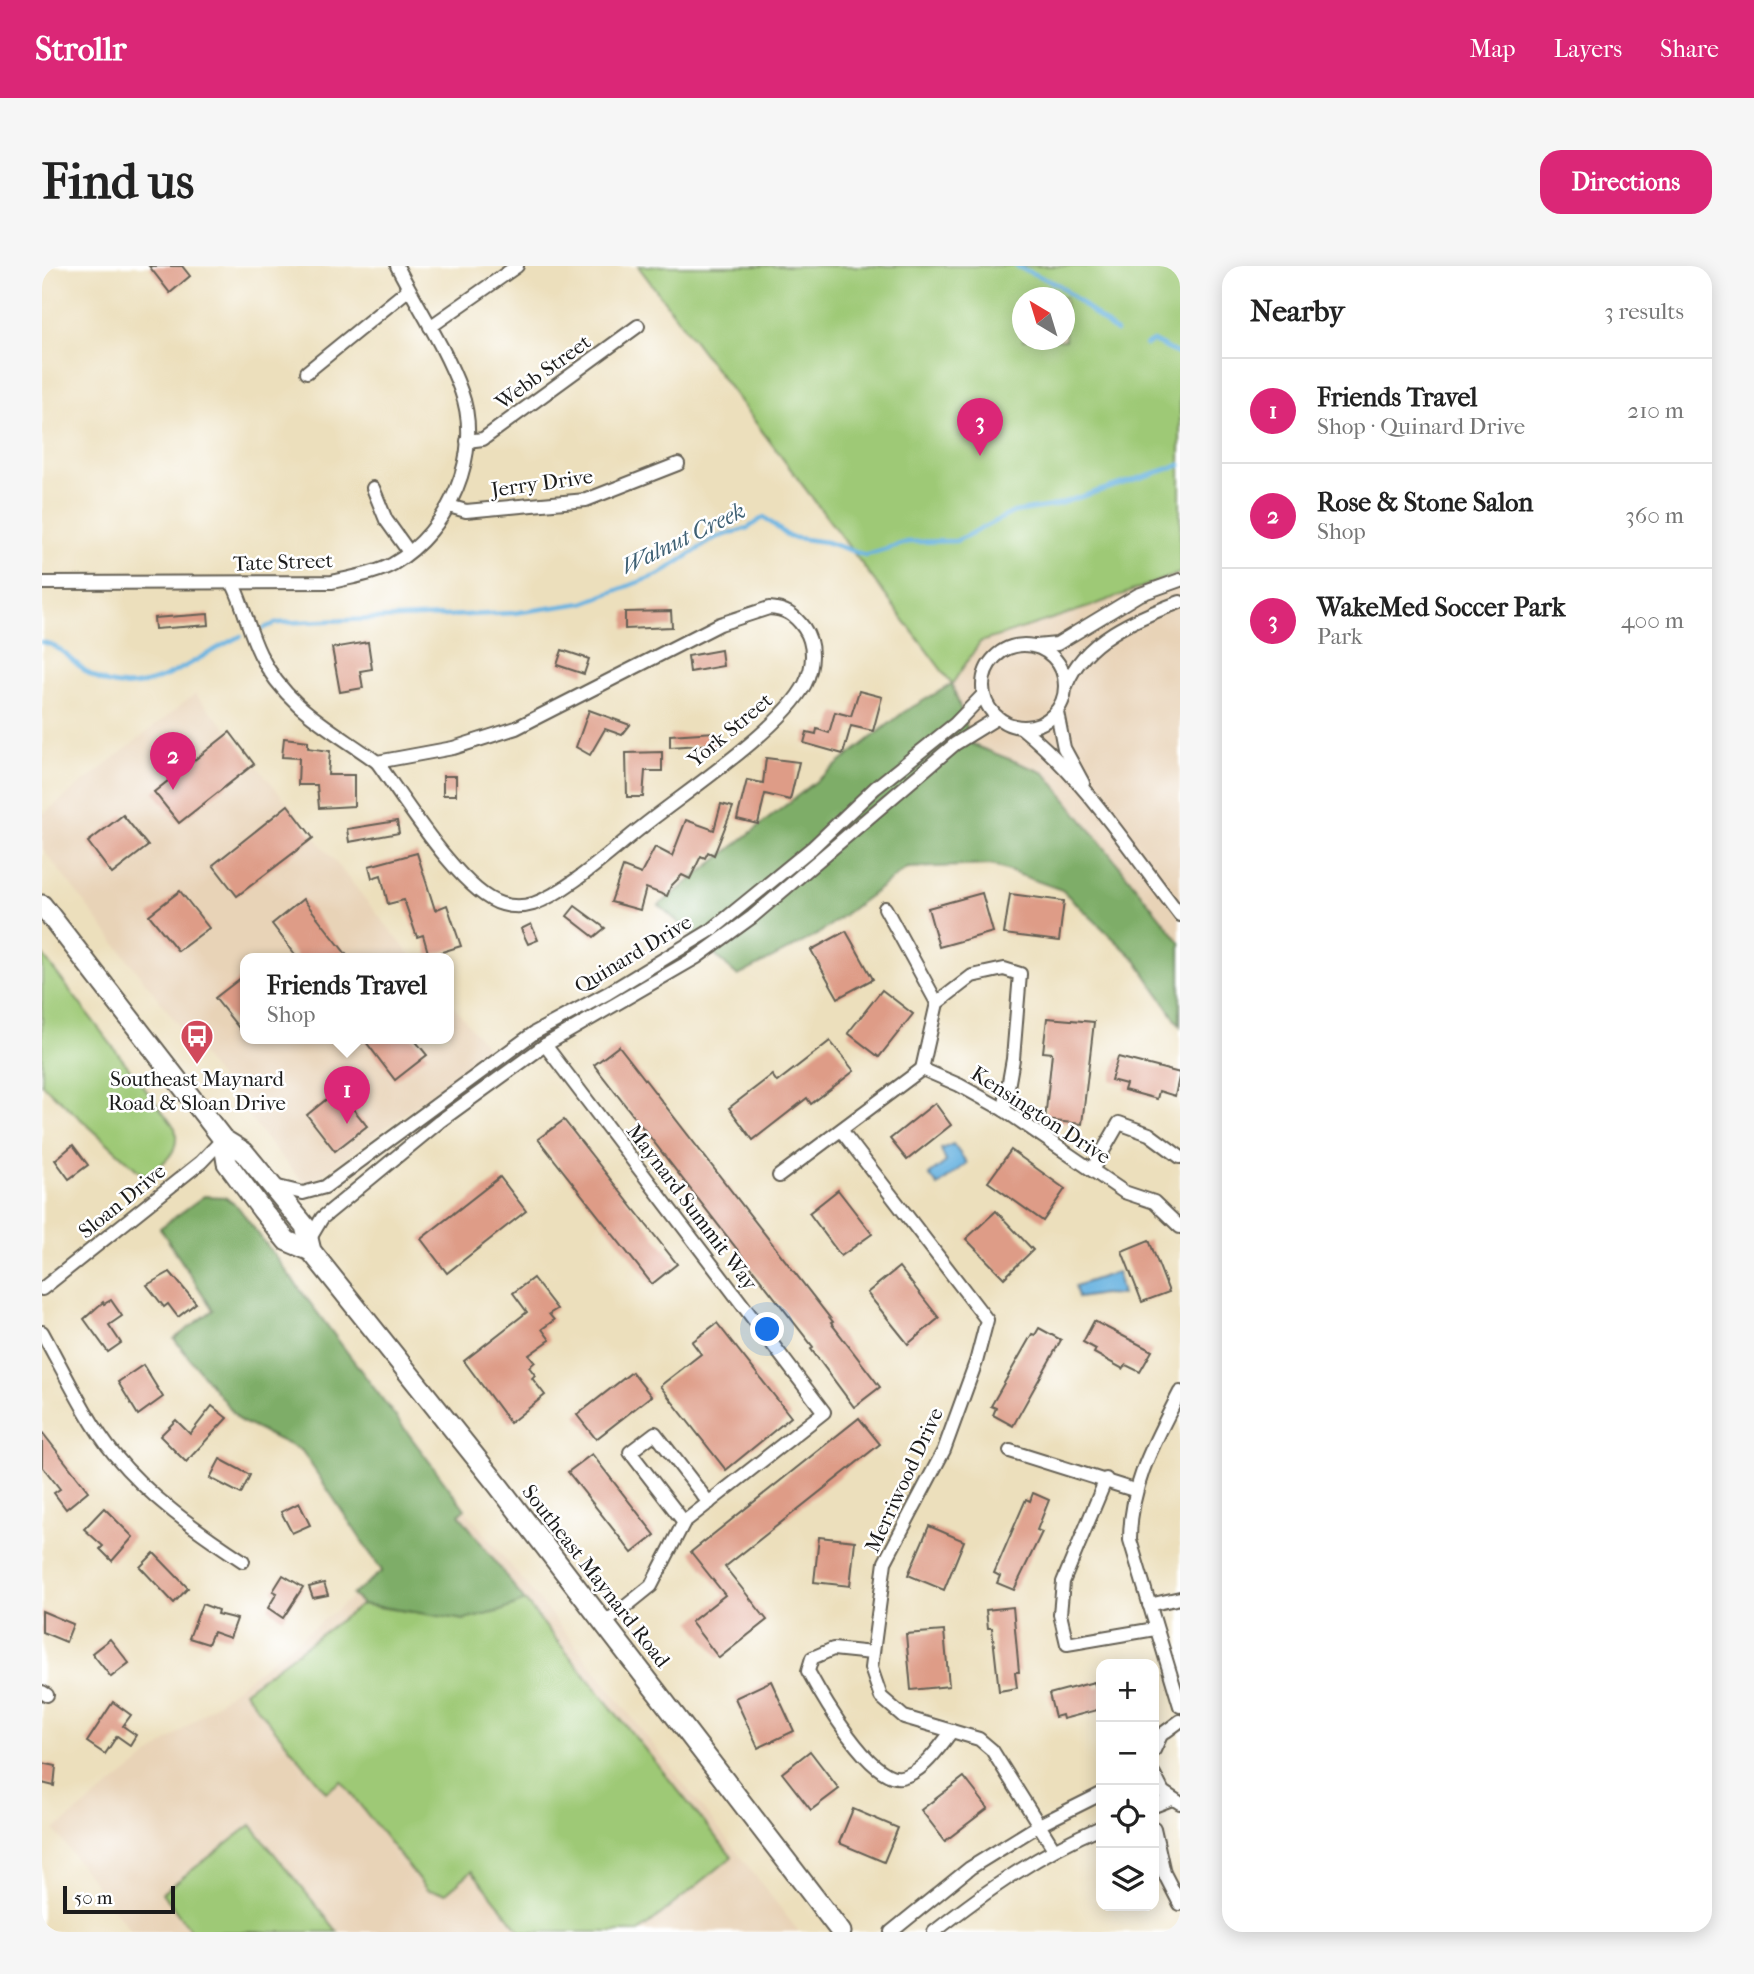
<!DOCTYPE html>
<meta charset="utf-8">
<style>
body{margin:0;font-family:"IM FELL French Canon",serif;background:#f6f6f6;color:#222}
.controls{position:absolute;right:21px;bottom:21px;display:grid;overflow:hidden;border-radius:14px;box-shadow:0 4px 18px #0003}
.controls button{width:63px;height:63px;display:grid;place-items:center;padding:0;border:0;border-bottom:2px solid #e0e0e0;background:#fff;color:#222;font:35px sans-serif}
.compass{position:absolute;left:970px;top:21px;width:63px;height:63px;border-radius:50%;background:#fff;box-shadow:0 4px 18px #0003;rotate:322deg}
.scale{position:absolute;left:21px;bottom:18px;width:112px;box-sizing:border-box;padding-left:7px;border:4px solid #1c1c1c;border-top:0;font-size:19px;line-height:24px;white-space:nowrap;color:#1c1c1c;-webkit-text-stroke:5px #fff;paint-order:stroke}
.you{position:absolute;left:726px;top:1064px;width:24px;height:24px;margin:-18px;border:5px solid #fff;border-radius:50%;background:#1a73e8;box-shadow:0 0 0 10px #1a73e833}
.badge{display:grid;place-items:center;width:46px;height:46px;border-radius:50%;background:#db2777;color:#fff;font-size:23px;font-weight:700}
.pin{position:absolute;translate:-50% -58px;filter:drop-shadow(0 2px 4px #0008)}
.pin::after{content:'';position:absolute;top:37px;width:24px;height:21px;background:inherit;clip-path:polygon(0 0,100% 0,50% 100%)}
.popup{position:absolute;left:198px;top:687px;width:214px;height:91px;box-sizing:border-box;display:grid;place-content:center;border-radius:14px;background:#fff;filter:drop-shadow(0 2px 5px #0005);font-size:23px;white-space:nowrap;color:#767676}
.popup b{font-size:26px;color:#222}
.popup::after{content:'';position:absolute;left:50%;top:100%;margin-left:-14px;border:14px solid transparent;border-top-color:#fff}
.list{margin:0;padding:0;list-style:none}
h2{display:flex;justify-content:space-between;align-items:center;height:91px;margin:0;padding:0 28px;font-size:30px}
h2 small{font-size:23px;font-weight:400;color:#767676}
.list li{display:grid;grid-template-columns:46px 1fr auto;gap:21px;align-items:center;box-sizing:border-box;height:105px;padding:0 28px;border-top:2px solid #e0e0e0}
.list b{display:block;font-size:26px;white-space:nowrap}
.list p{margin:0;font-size:23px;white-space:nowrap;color:#767676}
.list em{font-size:23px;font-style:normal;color:#767676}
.icon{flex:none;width:38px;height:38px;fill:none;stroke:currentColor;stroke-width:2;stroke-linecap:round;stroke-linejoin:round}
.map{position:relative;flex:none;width:1138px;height:1666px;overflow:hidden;border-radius:21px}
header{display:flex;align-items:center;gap:42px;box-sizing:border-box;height:98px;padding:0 35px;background:#db2777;color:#fff}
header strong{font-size:33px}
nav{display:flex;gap:38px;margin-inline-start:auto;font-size:24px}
.intro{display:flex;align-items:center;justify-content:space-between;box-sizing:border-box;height:168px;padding:0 42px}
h1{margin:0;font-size:49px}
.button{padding:18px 32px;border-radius:21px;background:#db2777;color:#fff;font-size:24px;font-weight:700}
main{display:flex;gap:42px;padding:0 42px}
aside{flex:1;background:#fff;border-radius:21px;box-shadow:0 4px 18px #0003}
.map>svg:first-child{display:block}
.built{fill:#e8d3b7}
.green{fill:#9ec976;stroke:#5d7249;stroke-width:2;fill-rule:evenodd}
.forest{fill:#7ead67;stroke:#4d6442;stroke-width:2}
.water{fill:#67b2e0;stroke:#42677e;stroke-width:2}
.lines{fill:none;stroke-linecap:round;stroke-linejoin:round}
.stream{stroke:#67b2e0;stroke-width:4.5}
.building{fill:#de9c87}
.minor-casing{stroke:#656054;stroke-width:16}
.primary-casing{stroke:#656054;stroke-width:23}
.minor{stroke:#fff;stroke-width:12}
.primary{stroke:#fff;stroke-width:19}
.labels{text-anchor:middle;stroke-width:5;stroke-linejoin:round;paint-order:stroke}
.street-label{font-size:21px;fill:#1c1c1c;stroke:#fff}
.poi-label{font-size:21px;fill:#1c1c1c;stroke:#fff}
.water-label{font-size:23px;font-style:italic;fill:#3e6074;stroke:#fff}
</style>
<header>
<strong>Strollr</strong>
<nav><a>Map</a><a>Layers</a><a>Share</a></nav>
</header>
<div class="intro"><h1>Find us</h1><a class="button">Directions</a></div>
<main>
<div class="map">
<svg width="1138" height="1666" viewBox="0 0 1138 1666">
<rect width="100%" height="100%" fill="#fff"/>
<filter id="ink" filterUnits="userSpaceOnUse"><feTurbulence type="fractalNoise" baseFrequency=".0143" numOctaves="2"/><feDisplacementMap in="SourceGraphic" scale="14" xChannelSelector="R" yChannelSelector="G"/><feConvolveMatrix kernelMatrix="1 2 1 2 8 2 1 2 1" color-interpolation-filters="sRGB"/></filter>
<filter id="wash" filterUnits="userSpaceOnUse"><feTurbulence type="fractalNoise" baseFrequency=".00686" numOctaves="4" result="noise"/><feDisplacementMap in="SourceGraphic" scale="28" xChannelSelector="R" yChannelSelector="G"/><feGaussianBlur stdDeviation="1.57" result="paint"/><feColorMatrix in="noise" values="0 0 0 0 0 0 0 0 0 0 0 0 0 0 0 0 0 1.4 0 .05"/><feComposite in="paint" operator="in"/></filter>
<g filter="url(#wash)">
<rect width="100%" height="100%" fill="#ecdfbc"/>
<g class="built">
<polygon points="1138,307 1138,676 1003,507 931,479 910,418 938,376 1047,341"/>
<polygon points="153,428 188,466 371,692 204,692 204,772 406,772 407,734 448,785 265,920 231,882 0,582 0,549"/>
<polygon points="423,1243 532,1377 757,1666 89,1666 12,1564"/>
</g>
<g class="green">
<path d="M596,0H1138V307L1047,341L938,376L910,418ZM981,32H1023V74H981Z"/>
<path d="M0,688L133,862C139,888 121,897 103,911L0,818Z"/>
<path d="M483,1335L690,1591L597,1666H479L430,1605L404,1627L385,1624L299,1515L284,1526L202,1425L320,1338C373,1348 433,1356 483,1335Z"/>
<polygon points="209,1559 296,1666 150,1666 120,1627"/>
</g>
<g class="forest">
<polygon points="910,418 931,479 1003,507 1138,676 1138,760 1093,693 1020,624 950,599 865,602 775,669 696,710 617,639 862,446"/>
<polygon points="162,930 183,931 196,941 423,1243 417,1248 483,1335 459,1345 422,1354 320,1338 310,1329 340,1305 260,1185 198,1155 132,1073 171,1044 118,962"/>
</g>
<g class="water">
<polygon points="911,878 925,897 896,920 887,909 904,896 899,883"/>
<polygon points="1075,1006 1080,1029 1061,1028 1036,1032 1033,1020"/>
</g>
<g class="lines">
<g class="stream">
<polyline points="974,0 1017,19 1074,66"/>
<polyline points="1104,79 1111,75 1138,89"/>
<polyline points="222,362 235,357 472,347 541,337 618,308 673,272 706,262 722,251 747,271 784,276 823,289 866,276 914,275 972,246 1010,240 1138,199"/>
<path d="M0,376C19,379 33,399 49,409C99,442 153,390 199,370"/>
</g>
</g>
<g id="blocks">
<g class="building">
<polygon points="107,0 140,0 148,10 128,27"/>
<polygon points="629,345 630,361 583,363 583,346"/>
<polygon points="166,348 167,359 113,363 112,352"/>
<polygon points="326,376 330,403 318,405 321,422 298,426 290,382"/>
<polygon points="520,384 547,393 542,408 515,399"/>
<polygon points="679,384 681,400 648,406 646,390"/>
<polygon points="817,425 840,431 831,465 809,460 801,488 762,477 765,466 774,468 775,463 787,467 793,446 809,450"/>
<polygon points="547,444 588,459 580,469 563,463 548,489 534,481"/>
<polygon points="188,466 212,498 137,557 112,526"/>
<polygon points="673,466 674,478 628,481 628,469"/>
<polygon points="242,472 266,475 266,482 288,485 286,509 312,509 312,540 277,542 275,519 256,519 257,492 240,491"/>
<polygon points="620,486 620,505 603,505 601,531 585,531 584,487"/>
<polygon points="724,492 757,496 748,534 723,528 716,558 695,553 705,514 721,517"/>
<rect x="401" y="510" width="13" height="19"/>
<polygon points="679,538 691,541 672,589 666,586 663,592 659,590 648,613 640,609 629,620 625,630 604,622 598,644 569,636 581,601 599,608 613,581 630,590 644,554 672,564"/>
<polygon points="246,539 271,572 195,630 171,599"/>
<polygon points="81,549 106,580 70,608 46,576"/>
<polygon points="355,555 357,567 307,576 305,563"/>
<polygon points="375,587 393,644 405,639 419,680 387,690 381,669 375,671 362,634 346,638 339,609 330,612 327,600"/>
<polygon points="138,625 167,662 136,685 107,649"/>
<polygon points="940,627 951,666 897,681 886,642"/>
<polygon points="968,628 1022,635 1017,675 962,668"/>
<polygon points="261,633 286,665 307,692 256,692 230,658"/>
<polygon points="533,640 563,662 552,671 525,650"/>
<polygon points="489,658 496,674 486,678 479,663"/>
<polygon points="804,665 831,713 796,732 769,684"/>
<polygon points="204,708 204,771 173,732"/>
<polygon points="840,724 871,748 837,791 806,767"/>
<polygon points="1005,752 1052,756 1040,858 1003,854 1010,787 1001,786"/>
<polygon points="321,772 371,772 385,789 353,814"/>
<polygon points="788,775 812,805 769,838 765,832 711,874 687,842 730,809 735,816"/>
<polygon points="577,780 791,1056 789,1057 838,1121 812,1141 769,1083 771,1081 552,799"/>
<polygon points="1076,791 1138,807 1133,830 1117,825 1115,833 1082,824 1084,818 1069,814"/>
<polygon points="296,824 325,860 293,885 265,849"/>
<polygon points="893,837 909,859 865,894 848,873"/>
<polygon points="522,854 635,998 610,1018 496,873"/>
<polygon points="31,879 46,899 27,913 13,894"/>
<polygon points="969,884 1023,923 1001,955 946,916"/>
<polygon points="458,911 484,945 405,1007 379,973"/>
<polygon points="796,924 830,968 799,990 767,947"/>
<polygon points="954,945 991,984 962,1012 924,973"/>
<polygon points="1107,974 1127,1026 1100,1036 1080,985"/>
<polygon points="857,1001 897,1052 866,1078 825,1027"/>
<polygon points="128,1006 154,1037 136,1051 126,1038 122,1041 105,1019"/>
<polygon points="491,1012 515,1043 507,1048 512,1054 500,1063 508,1074 487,1089 493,1096 487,1101 493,1109 490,1112 503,1129 468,1157 422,1095 485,1046 471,1027"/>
<polygon points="69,1034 80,1050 67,1059 79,1077 66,1086 42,1053 61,1036 62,1038"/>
<polygon points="1052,1055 1110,1085 1098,1106 1084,1099 1081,1103 1052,1087 1054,1083 1041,1076"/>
<polygon points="675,1057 749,1151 684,1204 618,1120 659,1088 650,1076"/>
<polygon points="997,1062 1019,1074 971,1160 951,1149 954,1142 949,1140 990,1068 993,1069"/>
<polygon points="101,1099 121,1131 96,1149 76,1116"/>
<polygon points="590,1106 609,1130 554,1173 535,1149"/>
<polygon points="170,1140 185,1152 144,1196 118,1170 134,1154 148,1168"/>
<polygon points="817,1152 838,1178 683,1301 725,1354 677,1392 649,1356 683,1329 649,1286"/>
<polygon points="0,1166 46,1225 24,1243 12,1227 18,1223 0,1200"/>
<polygon points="550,1188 613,1269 590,1287 526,1206"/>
<polygon points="178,1193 208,1209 199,1228 168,1212"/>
<polygon points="991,1227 1007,1234 995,1264 1000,1266 972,1324 955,1317 958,1310 952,1307 984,1233 988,1235"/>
<polygon points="257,1237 268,1259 250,1267 239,1246"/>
<polygon points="62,1242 91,1271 70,1295 58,1283 61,1280 42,1263"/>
<polygon points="887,1260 922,1275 902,1324 866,1309"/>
<polygon points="777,1271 813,1275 808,1320 772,1316"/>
<polygon points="112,1287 146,1322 132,1337 98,1301"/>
<polygon points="241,1309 261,1321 241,1352 226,1342 235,1327 231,1325"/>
<polygon points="282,1317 286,1329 271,1332 267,1321"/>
<polygon points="160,1338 176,1344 175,1348 195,1353 188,1372 171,1366 166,1378 147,1372"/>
<polygon points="971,1341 977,1406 973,1406 975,1422 957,1425 950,1362 946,1362 944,1344"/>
<polygon points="0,1345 31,1358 24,1376 0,1366"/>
<polygon points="902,1365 907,1420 869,1424 864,1368"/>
<polygon points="68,1373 87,1397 69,1411 50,1387"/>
<polygon points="729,1415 752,1465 716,1482 693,1432"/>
<polygon points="1052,1416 1054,1422 1059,1420 1059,1443 1021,1453 1020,1449 1013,1451 1007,1428"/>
<polygon points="71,1436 89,1449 81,1460 94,1469 88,1479 75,1470 63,1488 45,1476"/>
<polygon points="768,1485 797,1523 769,1544 740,1507"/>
<polygon points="0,1497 14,1500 12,1520 0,1517"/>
<polygon points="922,1511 946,1542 903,1575 879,1544"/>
<polygon points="811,1543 856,1562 842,1596 797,1577"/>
</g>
</g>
</g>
<g filter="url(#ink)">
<use href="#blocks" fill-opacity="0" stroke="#656054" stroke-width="2"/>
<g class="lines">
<defs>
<g id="minor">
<polyline points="388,61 475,0"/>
<polyline points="265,106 367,23"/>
<polyline points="425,175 441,173 596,60"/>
<polyline points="331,222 344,254 367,286"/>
<polyline points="407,240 424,245 544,234 636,198"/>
<path d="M0,317L290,316C310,311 333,308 351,298C407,265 442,187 419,125C403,81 376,41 355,0"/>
<path d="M191,318C202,340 207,366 218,388C243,441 290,463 335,496"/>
<path d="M727,342C743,343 752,348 762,362C773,378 772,400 763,418C741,462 641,528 600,561C569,585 527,625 491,638C481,641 470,641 460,638C420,628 360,530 335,496L411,482L474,462L678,358Z"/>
<circle cx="982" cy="420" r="41"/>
<polyline points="994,380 1015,378 1096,329 1138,314"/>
<path d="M1024,420C1041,374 1095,352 1138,336"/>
<polyline points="1015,446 1022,482 1041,517"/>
<path d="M980,462C1043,513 1088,585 1138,649"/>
<polyline points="843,642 895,737"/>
<polyline points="503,779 782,1146 642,1256 609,1320 563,1357"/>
<polyline points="880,803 895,737 930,710 962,703 978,708 971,793 962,844"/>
<polyline points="799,864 945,1054 934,1096 902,1184 843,1296 829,1402 839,1431 862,1451 937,1473 950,1484 1012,1583"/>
<polyline points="1050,904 1077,857 1107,868 1138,891"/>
<polyline points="737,910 880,803 917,819 962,844 1082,926 1112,936 1138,961"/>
<polyline points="232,920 261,927 283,921 492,767 566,727 671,663 770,582 833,522 913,458 941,429"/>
<polyline points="267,974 280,952 397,856 503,779 655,691 710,651 913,478 955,452"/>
<polyline points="0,1023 159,896 181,873"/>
<path d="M0,1066C20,1102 47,1158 72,1188C107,1231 154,1264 201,1295"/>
<path d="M1138,1126C1113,1175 1088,1218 1088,1274L1138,1440"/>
<polyline points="968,1185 1092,1224"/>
<polyline points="1064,1213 1021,1316 1018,1348 1025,1378 1113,1363"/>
<polyline points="642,1256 588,1186 613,1167 667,1237"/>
<polyline points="1107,1339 1138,1332"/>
<path d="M830,1387L791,1383L770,1392L766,1405C779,1429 829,1517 859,1511C881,1507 897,1481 910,1465"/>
<polyline points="0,1426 5,1429"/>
<polyline points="1112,1484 1119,1469 1138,1455"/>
<polyline points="1112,1508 1121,1526 1138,1537"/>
<polyline points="1112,1540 1130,1533"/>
<polyline points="1112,1562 1122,1607 1138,1638"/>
<polyline points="849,1666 928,1602 999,1558 1059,1528"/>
<path d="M892,1666C944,1625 998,1587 1059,1561"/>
</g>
<g id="primary">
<polyline points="0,639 181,873 202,886 263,960 269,985 455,1218 799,1666"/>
<polyline points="181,873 185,897 220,944 245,975 269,985"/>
</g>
</defs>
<use href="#minor" class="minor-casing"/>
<use href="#primary" class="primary-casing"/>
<use href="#minor" class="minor"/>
<use href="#primary" class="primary"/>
</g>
</g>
<defs>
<symbol id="bus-pin" viewBox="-11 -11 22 30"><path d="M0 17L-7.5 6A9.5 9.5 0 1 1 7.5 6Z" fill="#d1495b" stroke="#fff"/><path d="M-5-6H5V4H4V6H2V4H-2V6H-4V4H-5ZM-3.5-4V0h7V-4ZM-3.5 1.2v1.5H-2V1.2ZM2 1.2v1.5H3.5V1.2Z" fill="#fff"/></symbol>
</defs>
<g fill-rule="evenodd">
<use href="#bus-pin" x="136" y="751" width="38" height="52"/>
</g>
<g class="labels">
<g class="street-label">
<text transform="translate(501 106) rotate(-36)" y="7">Webb Street</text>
<text transform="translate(500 217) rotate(-8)" y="7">Jerry Drive</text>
<text transform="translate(241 296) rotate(-2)" y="7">Tate Street</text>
<text transform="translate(688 464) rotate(-40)" y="7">York Street</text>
<text transform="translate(591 688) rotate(-31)" y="7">Quinard Drive</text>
<text transform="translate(999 849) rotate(33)" y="7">Kensington Drive</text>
<text transform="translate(80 935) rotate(-39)" y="7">Sloan Drive</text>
<text transform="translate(650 941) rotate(53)" y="7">Maynard Summit Way</text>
<text transform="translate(862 1214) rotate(-65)" y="7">Merriwood Drive</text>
<text transform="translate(554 1310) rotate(52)" y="7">Southeast Maynard Road</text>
</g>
<g class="poi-label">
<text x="155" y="820">Southeast Maynard<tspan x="155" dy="24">Road &amp; Sloan Drive</tspan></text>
</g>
<g class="water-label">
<text transform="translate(641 272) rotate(-26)" y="8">Walnut Creek</text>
</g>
</g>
</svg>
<div class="controls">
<button>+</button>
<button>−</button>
<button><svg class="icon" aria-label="locate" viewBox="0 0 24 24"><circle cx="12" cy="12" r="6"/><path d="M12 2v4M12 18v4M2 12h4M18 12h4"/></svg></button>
<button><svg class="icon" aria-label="layers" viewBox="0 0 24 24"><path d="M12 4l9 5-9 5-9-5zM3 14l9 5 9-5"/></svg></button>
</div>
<svg class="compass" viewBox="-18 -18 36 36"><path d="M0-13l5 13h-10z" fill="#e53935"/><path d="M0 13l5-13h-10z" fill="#767676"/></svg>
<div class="scale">50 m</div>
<div class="you"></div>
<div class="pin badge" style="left:305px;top:858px">1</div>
<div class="popup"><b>Friends Travel</b>Shop</div>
<div class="pin badge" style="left:131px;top:524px">2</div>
<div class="pin badge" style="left:938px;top:190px">3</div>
</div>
<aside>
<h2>Nearby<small>3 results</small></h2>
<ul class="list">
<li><span class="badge">1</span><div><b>Friends Travel</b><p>Shop · Quinard Drive</p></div><em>210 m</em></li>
<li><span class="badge">2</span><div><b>Rose &amp; Stone Salon</b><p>Shop</p></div><em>360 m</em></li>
<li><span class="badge">3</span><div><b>WakeMed Soccer Park</b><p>Park</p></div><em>400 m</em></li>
</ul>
</aside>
</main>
